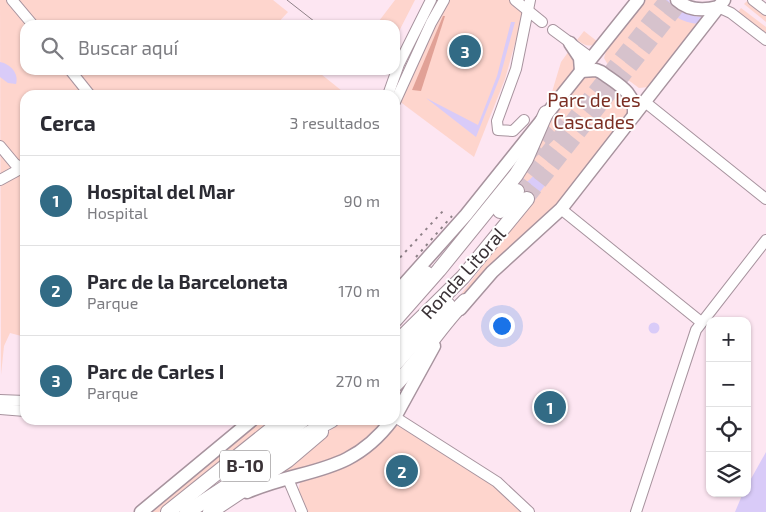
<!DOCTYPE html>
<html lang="es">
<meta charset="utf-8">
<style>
body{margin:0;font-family:"Exo 2",sans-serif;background:#f2f2f3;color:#2b2b33}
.controls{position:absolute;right:15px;bottom:15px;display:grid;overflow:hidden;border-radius:10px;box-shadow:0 1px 4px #0004}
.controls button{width:45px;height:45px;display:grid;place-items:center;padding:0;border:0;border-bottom:1px solid #e1e1e2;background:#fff;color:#2b2b33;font:25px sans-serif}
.you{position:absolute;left:501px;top:325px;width:18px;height:18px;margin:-12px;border:4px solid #fff;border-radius:50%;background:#1a73e8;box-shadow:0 0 0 8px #1a73e833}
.badge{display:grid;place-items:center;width:32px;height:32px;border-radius:50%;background:#326b85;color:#fff;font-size:16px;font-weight:700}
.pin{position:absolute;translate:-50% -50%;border:2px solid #fff;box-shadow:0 1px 5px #0006}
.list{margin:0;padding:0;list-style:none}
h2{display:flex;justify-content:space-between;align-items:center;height:65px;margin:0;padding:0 20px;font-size:21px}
h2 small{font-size:16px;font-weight:400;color:#7c7c81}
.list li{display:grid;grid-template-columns:32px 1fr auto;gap:15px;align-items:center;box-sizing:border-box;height:90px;padding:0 20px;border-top:1px solid #e1e1e2}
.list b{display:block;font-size:19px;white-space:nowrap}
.list p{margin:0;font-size:16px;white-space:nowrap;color:#7c7c81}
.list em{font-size:16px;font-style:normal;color:#7c7c81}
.icon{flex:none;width:28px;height:28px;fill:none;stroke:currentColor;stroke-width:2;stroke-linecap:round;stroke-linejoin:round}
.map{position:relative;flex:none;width:766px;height:512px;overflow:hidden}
.search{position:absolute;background:#fff;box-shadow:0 1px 4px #0004;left:20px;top:20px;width:380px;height:55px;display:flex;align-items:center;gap:12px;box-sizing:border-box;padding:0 18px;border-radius:15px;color:#7c7c81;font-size:19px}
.panel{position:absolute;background:#fff;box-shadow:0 1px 4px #0004;left:20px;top:90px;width:380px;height:335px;border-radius:15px}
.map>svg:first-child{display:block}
.green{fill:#fed5cd}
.forest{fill:#e1a196}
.water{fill:#d9cbf8}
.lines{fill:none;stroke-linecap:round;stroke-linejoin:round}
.highway-tunnel{stroke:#d6c2cc;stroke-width:14;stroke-dasharray:14 7;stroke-linecap:butt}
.minor-casing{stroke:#a7939e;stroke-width:12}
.major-casing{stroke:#a7939e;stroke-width:15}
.highway-casing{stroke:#a7939e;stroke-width:16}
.minor{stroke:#fff;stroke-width:10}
.major{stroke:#fff;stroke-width:12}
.highway{stroke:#fff;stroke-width:14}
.tram{stroke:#8e8087;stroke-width:1}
.rail{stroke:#8e8087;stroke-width:2;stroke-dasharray:2.5 5;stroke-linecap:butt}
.labels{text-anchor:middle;stroke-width:4;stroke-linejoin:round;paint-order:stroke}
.shield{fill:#fff;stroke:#757072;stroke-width:1}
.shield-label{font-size:18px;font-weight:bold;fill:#3a3236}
.park-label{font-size:19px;fill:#7b2f24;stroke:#fff}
.street-label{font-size:19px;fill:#3a3236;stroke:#fff}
</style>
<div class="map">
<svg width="766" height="512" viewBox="0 0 766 512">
<rect width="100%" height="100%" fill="#fde6f2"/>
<g class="green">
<polygon points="0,0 273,0 288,12 276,25 25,25 25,70 316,70 347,95 25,95 25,337 10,333 4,346 1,375"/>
<polygon points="395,0 415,0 395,39 395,25 376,25"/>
<polygon points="444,0 525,0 525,8 505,79 474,157 395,98"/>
<polygon points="644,0 659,0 676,17 699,24 649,87 639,88 608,65 604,58 607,48"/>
<polygon points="747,1 766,16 766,22 744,4"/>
<polygon points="741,8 766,27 766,34 738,12"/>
<path d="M584,31L598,42C590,48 585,46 577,40Z"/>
<polygon points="569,51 575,56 577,66 549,102 561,62"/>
<polygon points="591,73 628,97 631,111 549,214 395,379 395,368 459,297 530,203 512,186 546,126 584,77"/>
<polygon points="262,420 275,420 159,512 149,512"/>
<polygon points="342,420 388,420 343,458 264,480 325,435"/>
<polygon points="395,424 495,485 525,512 308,512 298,491 301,479"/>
</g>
<polygon class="forest" points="443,16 445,16 421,91 412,90"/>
<g class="water">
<path d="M659,0H668C678,11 690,17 705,17L699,24C681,23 670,14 659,0Z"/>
<polygon points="511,22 515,22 500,77 476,137 426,98 478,125 497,76"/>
<path d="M0,62C11,64 19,74 16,84L8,83L0,77Z"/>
<polygon points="541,169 547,174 547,183 532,202 512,186 522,174 524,175 523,182 528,181"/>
<circle cx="654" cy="328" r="5.5"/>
<polygon points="766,452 766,512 735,512 743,493 747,493 747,486"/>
</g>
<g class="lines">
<g class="highway-tunnel">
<polyline points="528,155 563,121"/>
<polyline points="517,191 666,0"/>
<polyline points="527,199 683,0"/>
</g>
<defs>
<g id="minor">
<polyline points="12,0 33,25"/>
<polyline points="515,0 542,22"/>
<polyline points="753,0 766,10"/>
<polyline points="718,7 731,13 766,40"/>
<polyline points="553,30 591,58"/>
<polyline points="70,70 90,95"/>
<polyline points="388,95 399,64 431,0"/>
<polyline points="395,102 431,23 444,0"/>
<polyline points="645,102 766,199"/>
<polyline points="524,120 513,131 498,130 497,121 516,69 530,0"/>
<polyline points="0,146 15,164 25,169"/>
<polyline points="0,180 22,168"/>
<polyline points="561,209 701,322"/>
<polyline points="0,400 25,401"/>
<polyline points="0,409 25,411"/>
<polyline points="395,417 497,482 529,512"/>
<polyline points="288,479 302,512"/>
<polyline points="636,512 696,330 766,240"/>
</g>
<g id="major">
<path d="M677,0C689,11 703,11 718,7"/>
<polyline points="570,43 580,58 581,71"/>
<path d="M581,71L596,70L601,72C617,84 636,92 634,115"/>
<polyline points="398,291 466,215 638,0"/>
<polyline points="460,309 492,272 561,209 724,0"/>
<polyline points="395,417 434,346"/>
<path d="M247,492C304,467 349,477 392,420"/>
<polyline points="141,512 252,420"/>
</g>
<g id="highway">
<polyline points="500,211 517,191"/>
<polyline points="395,304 426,273"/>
<polyline points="395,320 439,270 516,175 526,159 546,113"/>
<polyline points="395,344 463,277 527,199"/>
<polyline points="395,364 448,305"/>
<path d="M395,385C421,359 439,327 465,301"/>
<polyline points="252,460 303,420"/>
<polyline points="168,512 283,420"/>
<path d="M187,512C236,482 281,447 332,420"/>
<polyline points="210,512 288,460 321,432"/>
</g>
</defs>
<use href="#minor" class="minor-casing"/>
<use href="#major" class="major-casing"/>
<use href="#highway" class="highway-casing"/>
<use href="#minor" class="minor"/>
<use href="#major" class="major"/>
<use href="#highway" class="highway"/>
<polyline class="tram" points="287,0 319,25"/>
<g class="rail">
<polyline points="416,257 452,216"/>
<polyline points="395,263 443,211"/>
</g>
</g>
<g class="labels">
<rect class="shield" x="220" y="450.5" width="50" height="31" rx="4"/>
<g class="shield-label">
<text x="245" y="472">B-10</text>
</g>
<g class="park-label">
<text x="594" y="107">Parc de les<tspan x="594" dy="22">Cascades</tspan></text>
</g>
<g class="street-label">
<text transform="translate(463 273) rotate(-48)" y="7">Ronda Litoral</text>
</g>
</g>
</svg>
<div class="controls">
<button>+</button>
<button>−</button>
<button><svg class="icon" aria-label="locate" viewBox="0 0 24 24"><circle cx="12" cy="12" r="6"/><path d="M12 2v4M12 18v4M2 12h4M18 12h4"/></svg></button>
<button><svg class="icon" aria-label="layers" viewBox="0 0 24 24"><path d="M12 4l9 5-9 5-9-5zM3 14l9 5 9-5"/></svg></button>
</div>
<div class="you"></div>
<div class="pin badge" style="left:550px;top:407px">1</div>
<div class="pin badge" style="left:402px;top:471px">2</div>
<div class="pin badge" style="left:465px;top:51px">3</div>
<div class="search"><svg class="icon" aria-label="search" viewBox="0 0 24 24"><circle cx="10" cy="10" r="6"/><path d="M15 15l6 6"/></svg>Buscar aquí</div>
<section class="panel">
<h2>Cerca<small>3 resultados</small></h2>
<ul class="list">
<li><span class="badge">1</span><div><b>Hospital del Mar</b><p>Hospital</p></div><em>90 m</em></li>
<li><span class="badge">2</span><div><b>Parc de la Barceloneta</b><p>Parque</p></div><em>170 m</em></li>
<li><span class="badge">3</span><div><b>Parc de Carles I</b><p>Parque</p></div><em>270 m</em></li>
</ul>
</section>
</div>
